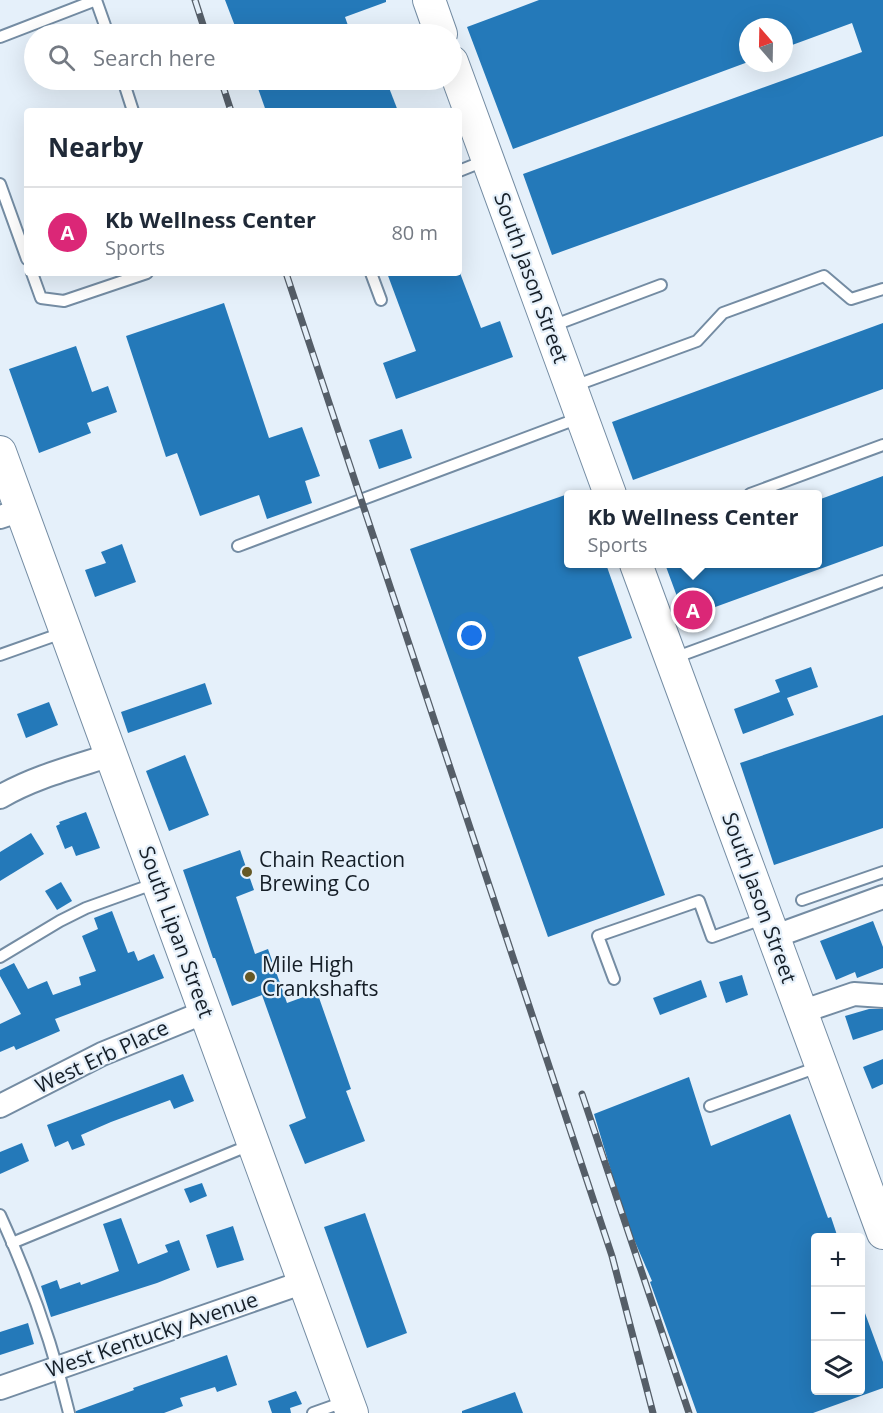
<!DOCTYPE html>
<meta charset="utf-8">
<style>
body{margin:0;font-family:"Open Sans",sans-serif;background:#f2f2f3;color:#1f2937}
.controls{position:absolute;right:18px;bottom:18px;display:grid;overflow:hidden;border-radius:6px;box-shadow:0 6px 24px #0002}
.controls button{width:54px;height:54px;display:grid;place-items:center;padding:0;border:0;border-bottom:2px solid #e0e1e3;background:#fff;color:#1f2937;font:30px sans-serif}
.compass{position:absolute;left:739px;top:18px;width:54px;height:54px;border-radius:50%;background:#fff;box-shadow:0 6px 24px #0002;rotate:340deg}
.you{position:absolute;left:472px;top:636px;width:21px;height:21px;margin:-15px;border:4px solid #fff;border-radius:50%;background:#1a73e8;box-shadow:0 0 0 9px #1a73e833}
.badge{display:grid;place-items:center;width:39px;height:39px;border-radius:50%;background:#db2777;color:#fff;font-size:20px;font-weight:700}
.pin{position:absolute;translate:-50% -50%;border:3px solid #fff;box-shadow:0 2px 6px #0006}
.popup{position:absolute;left:564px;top:490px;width:258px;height:78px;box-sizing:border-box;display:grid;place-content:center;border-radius:6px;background:#fff;filter:drop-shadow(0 2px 4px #0005);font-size:20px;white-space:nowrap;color:#747a83}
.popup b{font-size:22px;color:#1f2937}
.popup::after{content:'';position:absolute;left:50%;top:100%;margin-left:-12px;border:12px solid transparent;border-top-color:#fff}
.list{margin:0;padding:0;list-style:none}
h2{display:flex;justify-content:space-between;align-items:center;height:78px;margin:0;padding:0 24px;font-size:26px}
h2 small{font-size:20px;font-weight:400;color:#747a83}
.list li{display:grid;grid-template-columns:39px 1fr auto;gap:18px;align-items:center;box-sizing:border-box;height:90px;padding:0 24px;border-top:2px solid #e0e1e3}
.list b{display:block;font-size:22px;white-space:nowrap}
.list p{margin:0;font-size:20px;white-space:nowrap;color:#747a83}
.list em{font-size:20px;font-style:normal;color:#747a83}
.icon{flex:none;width:33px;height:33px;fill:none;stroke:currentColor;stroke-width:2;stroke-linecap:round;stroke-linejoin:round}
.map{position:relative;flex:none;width:883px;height:1413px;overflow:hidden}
.search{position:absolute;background:#fff;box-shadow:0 6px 24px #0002;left:24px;top:24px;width:438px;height:66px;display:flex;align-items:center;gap:15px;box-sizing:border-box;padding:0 21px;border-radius:33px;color:#747a83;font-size:22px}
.panel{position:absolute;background:#fff;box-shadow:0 6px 24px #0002;left:24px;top:108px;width:438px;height:168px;border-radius:6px}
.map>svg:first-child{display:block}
.building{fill:#2479b9}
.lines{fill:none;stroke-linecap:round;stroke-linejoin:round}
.lane-casing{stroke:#748ca3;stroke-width:14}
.street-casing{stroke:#748ca3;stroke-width:26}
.secondary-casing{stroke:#748ca3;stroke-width:34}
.lane{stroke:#fff;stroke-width:10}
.street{stroke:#fff;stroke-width:22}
.secondary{stroke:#fff;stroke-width:32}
.rail-casing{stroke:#555e68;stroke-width:7}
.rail{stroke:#e5f0fa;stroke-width:4.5;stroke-dasharray:14;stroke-linecap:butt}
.poi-dot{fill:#655825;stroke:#e5f0fa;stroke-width:2}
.labels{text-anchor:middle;stroke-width:4.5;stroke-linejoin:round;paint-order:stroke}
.street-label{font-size:21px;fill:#151e27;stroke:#e5f0fa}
.poi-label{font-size:21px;fill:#151e27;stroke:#e5f0fa;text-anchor:start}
</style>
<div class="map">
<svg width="883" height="1413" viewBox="0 0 883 1413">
<rect width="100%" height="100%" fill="#e5f0fa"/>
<g class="building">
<polygon points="225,0 386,0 386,2 345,17 351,34 238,34"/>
<polygon points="539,0 883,0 883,136 552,255 523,174 862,52 852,23 784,48 784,27 748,27 748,62 513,149 467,27"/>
<polygon points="255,80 386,80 398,111 266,111"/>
<polygon points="387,273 460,273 481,328 500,321 513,357 396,399 383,363 416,351"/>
<polygon points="224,303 269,438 302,427 320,476 305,481 312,503 267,519 259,495 200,516 177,453 166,457 126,336"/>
<polygon points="883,323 883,389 633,480 612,422"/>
<polygon points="76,346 92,392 108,386 117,412 87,423 91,433 39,453 9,369"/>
<polygon points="402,429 412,458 379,469 369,440"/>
<polygon points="883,476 883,546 685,618 665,564 818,564 818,500"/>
<polygon points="568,494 568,564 606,564 632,638 578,657 665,895 548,937 410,549"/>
<polygon points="122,544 136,582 95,597 85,570 106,563 101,552"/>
<polygon points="811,667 818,687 787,698 794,715 743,734 734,709 780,692 775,680"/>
<polygon points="205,683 212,704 128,733 121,712"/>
<polygon points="49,702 58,725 26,738 17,714"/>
<polygon points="883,715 883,828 774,865 740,763"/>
<polygon points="185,755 209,815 169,831 146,771"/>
<polygon points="86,812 100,848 76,856 72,846 65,849 56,826 60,824 59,822"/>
<polygon points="31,833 44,854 0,881 0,852"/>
<polygon points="240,850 254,890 236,897 255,954 268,949 287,1003 317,992 351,1089 346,1091 365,1141 305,1164 289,1125 306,1118 262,995 232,1006 215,958 213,958 183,870"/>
<polygon points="61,882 72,901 57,910 45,891"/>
<polygon points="112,911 128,953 134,951 138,961 154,954 164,978 55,1019 60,1031 16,1050 14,1046 0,1052 0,1024 21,1014 0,976 0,970 14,963 28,989 47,981 53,995 81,985 79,977 96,971 82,936 98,929 94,918"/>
<polygon points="873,921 883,947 883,968 857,978 855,972 836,980 820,941"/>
<polygon points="742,975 748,995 726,1003 719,982"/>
<polygon points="701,980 707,997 660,1015 653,998"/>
<polygon points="869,1009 883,1009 883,1030 853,1040 845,1016"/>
<polygon points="883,1059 883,1084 872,1089 863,1067"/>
<polygon points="183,1074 194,1101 174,1109 170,1100 111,1122 81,1135 85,1145 72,1150 68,1141 55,1147 47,1125"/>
<polygon points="689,1077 711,1146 790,1114 828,1218 831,1217 838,1238 816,1238 816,1390 861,1390 861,1305 862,1305 883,1362 883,1388 813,1413 697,1413 650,1282 652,1281 626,1221 594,1114"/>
<polygon points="22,1143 29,1161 0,1174 0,1152"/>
<polygon points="202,1183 207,1196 190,1203 184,1189"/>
<polygon points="365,1213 407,1333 367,1348 324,1227"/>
<polygon points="121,1218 138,1264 168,1252 165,1245 179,1240 190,1270 157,1283 51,1317 41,1286 57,1280 60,1289 80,1282 81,1285 119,1271 103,1224"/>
<polygon points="233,1226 244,1260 217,1268 206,1235"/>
<polygon points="28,1323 34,1344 0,1355 0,1332"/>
<polygon points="227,1355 237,1385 217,1392 215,1387 180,1398 183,1406 164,1413 76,1413 76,1411 134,1390 133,1388"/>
<polygon points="296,1391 302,1404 290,1408 291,1413 272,1413 268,1401"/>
<polygon points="515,1392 523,1413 462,1413 462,1411"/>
</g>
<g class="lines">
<defs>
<g id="lane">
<polyline points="96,0 108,34"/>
<polyline points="0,37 96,0"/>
<polyline points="123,80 133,111"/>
<polyline points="459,171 484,161"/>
<polyline points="0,184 27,259"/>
<polyline points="32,273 41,298 64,301 147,273"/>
<polyline points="371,273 381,300"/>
<polyline points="552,326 661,285"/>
<polyline points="574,386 697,341 723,313 824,276 851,299 883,289"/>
<polyline points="750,494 883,445"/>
<polyline points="238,546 579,418"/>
<polyline points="0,655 65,632"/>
<polyline points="674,658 883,581"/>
<polyline points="802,900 883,872"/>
<polyline points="0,957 60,921 86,908 156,883"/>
<polyline points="614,979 598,936 699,901 712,937 765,918"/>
<polyline points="710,1106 818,1067"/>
<path d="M0,1215C29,1278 53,1345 69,1413"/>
<polyline points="12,1243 250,1145"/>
<polyline points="313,1413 344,1402"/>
</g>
<g id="street">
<polyline points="0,517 21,510"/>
<path d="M0,797C34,777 74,767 111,755"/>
<polyline points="773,937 883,897"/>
<polyline points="801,1012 854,994 883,996"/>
<polyline points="0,1106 102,1054 205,1012"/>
<polyline points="0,1388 304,1282"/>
</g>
<g id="secondary">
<polyline points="429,0 441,34"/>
<polyline points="452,62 610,494"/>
<polyline points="0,452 352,1413"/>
<polyline points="636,564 883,1233"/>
</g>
</defs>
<use href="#lane" class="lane-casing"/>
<use href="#street" class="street-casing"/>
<use href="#secondary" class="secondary-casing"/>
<use href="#lane" class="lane"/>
<use href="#street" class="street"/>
<use href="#secondary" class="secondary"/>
<defs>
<g id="rail">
<polyline points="195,0 206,34"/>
<polyline points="221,80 231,111"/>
<polyline points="286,273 612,1256 653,1413"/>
<polyline points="582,1094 689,1413"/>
</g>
</defs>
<use href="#rail" class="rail-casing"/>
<use href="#rail" class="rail"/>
</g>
<g class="poi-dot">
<circle cx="247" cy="872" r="6"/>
<circle cx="250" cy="977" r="6"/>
</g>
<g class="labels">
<g class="street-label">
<text transform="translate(531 278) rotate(70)" y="7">South Jason Street</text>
<text transform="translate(759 898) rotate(70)" y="7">South Jason Street</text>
<text transform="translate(176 932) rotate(70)" y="7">South Lipan Street</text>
<text transform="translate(102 1057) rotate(-25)" y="7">West Erb Place</text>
<text transform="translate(152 1335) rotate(-19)" y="7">West Kentucky Avenue</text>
</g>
<g class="poi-label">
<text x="259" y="867">Chain Reaction<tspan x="259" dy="24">Brewing Co</tspan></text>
<text x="262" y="972">Mile High<tspan x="262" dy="24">Crankshafts</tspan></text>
</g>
</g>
</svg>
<div class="controls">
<button>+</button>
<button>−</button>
<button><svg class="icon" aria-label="layers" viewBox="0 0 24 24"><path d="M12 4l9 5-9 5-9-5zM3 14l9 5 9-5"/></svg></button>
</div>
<svg class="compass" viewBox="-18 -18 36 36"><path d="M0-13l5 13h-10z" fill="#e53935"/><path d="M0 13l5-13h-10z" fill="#747a83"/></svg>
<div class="you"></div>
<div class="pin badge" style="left:693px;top:610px">A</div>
<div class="popup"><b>Kb Wellness Center</b>Sports</div>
<div class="search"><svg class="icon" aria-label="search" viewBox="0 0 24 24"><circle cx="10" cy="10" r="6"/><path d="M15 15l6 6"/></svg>Search here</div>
<section class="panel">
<h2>Nearby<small></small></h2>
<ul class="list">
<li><span class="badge">A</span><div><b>Kb Wellness Center</b><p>Sports</p></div><em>80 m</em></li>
</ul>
</section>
</div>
